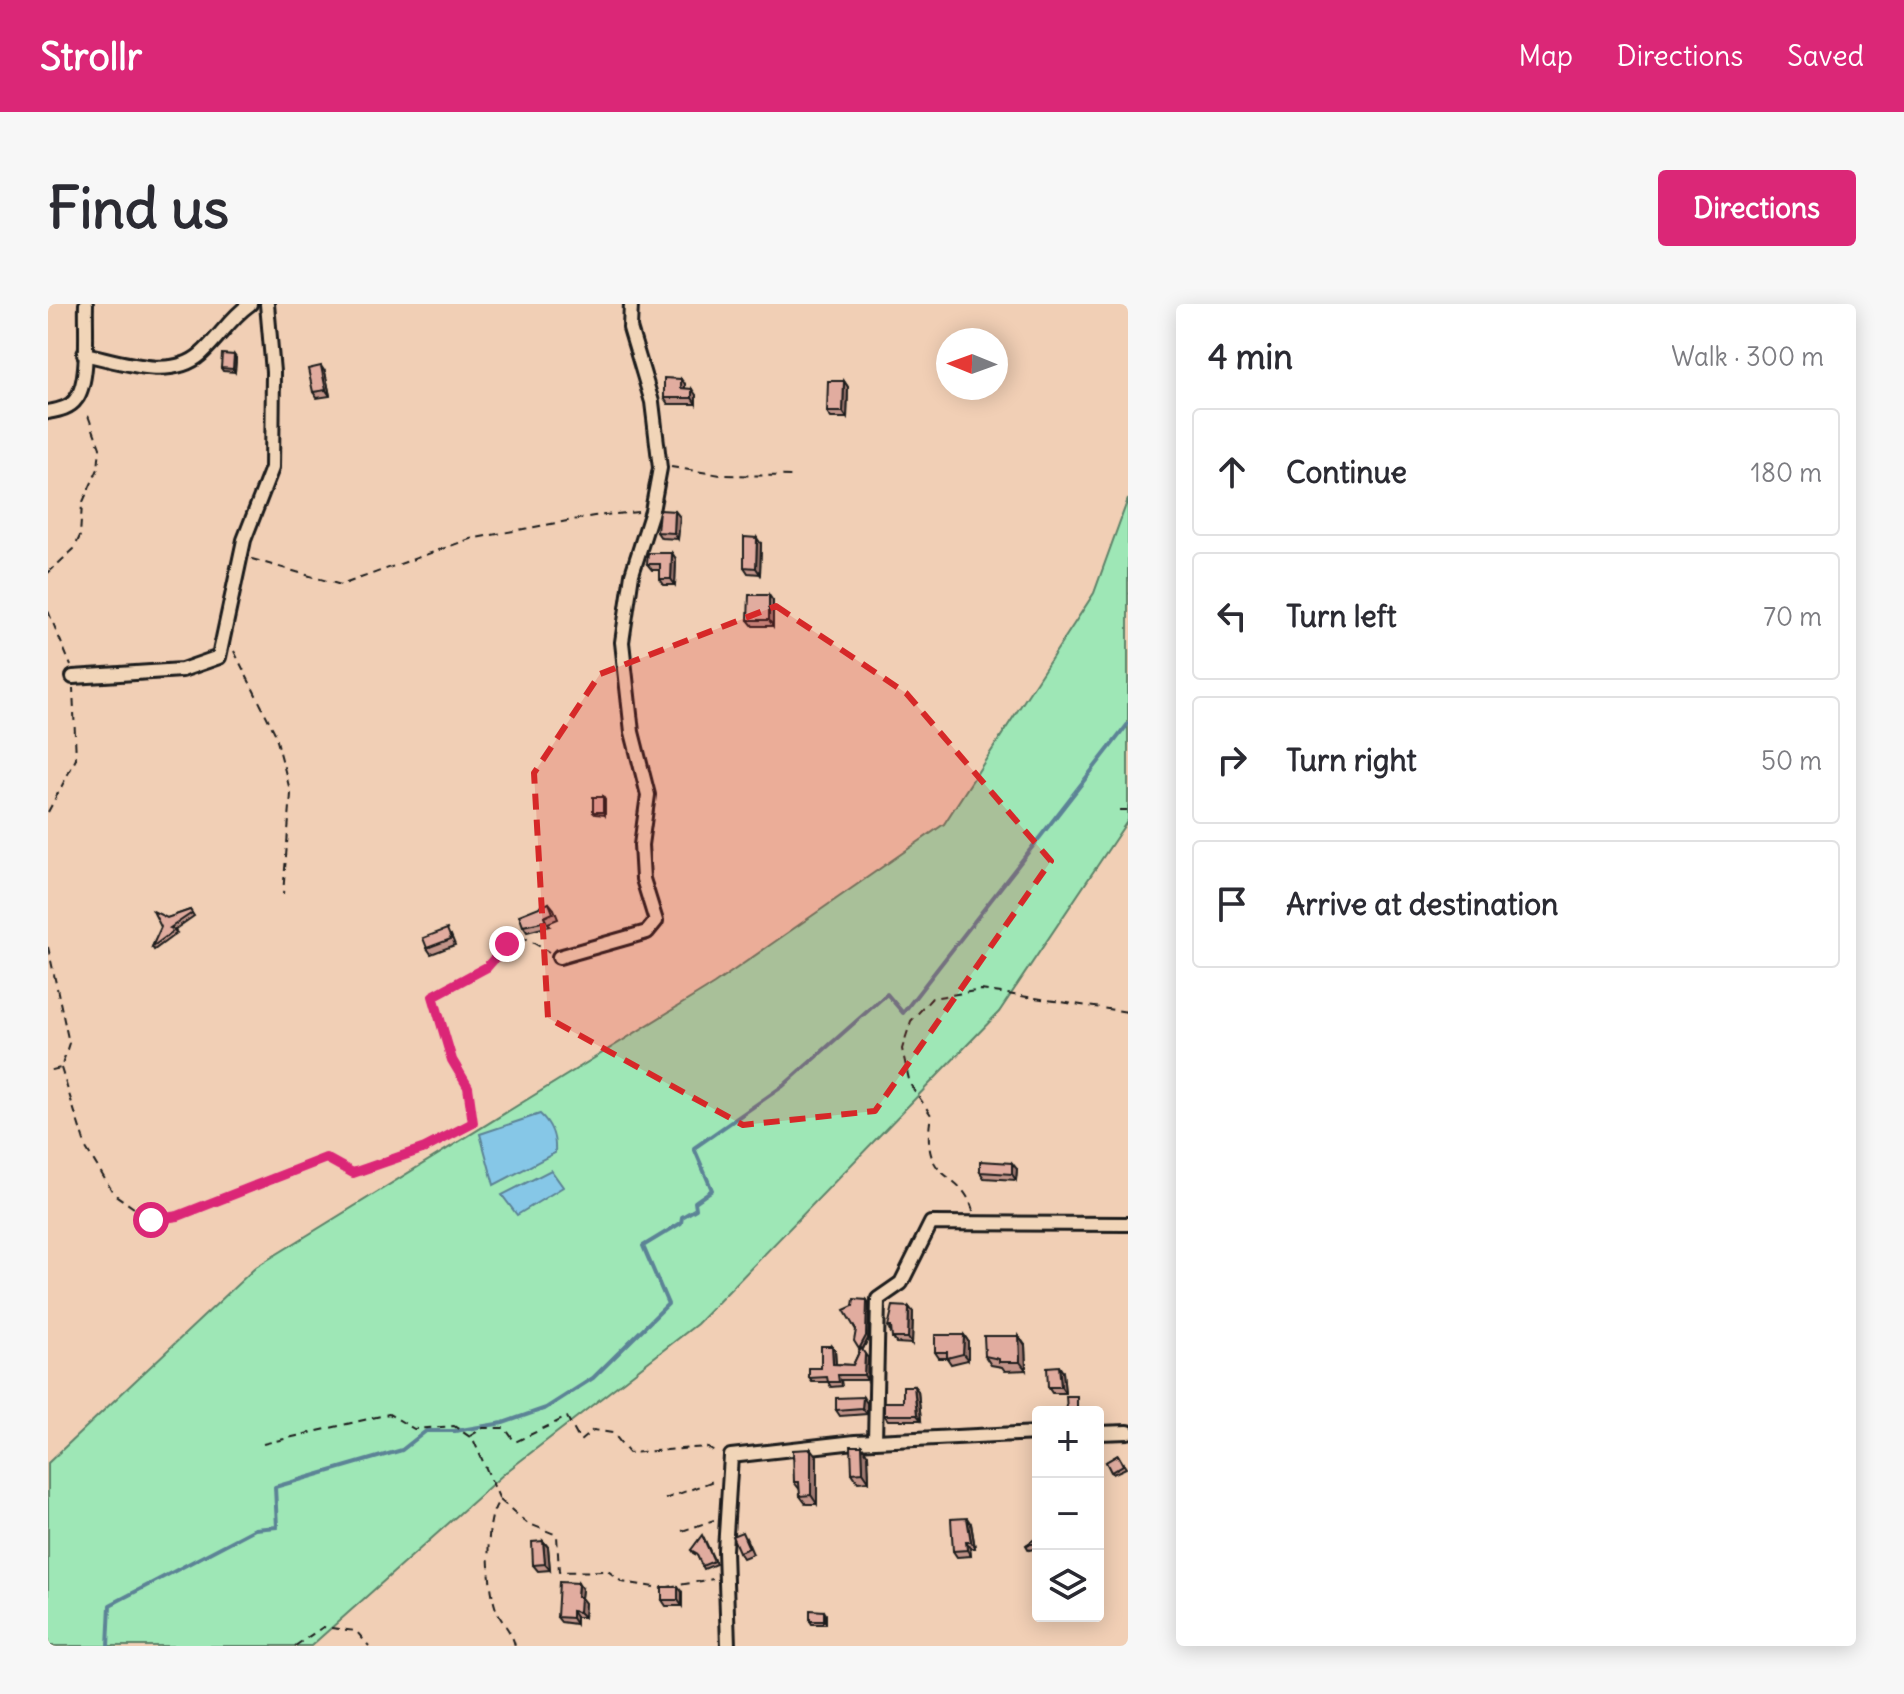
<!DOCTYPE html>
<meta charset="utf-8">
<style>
body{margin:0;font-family:Delius,sans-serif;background:#f7f7f7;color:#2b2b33}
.controls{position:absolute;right:24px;bottom:24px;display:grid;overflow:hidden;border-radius:8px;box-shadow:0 4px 20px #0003}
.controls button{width:72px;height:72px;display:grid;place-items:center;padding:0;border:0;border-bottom:2px solid #e1e1e2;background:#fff;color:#2b2b33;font:40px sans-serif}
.compass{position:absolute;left:888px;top:24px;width:72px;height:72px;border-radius:50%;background:#fff;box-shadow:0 4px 20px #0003;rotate:271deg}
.stop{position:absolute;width:24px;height:24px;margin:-18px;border:6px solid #db2777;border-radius:50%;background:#fff}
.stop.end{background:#db2777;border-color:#fff;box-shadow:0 2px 8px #0008}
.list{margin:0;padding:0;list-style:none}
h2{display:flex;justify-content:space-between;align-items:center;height:104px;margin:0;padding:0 32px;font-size:34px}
h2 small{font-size:26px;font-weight:400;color:#7c7c81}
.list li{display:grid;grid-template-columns:52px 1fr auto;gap:24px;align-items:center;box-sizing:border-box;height:128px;margin:0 16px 16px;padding:0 16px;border:2px solid #e1e1e2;border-radius:8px}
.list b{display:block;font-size:30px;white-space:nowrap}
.list em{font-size:26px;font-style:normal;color:#7c7c81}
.icon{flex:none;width:44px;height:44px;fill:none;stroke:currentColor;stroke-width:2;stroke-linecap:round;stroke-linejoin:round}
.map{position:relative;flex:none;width:1080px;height:1342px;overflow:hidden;border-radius:8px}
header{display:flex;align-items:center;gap:48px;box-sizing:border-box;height:112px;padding:0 40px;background:#db2777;color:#fff}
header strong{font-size:38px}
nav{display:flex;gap:44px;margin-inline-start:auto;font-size:28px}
.intro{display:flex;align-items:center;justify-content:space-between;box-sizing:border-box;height:192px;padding:0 48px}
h1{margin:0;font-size:56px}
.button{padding:20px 36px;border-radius:8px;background:#db2777;color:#fff;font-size:28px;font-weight:700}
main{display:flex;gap:48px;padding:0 48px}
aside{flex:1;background:#fff;border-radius:8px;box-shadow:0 4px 20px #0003}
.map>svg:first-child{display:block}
.green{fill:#9ee7b6;stroke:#5d8269;stroke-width:2}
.water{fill:#86c7e7;stroke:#5c8396;stroke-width:2}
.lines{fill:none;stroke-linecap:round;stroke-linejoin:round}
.stream{stroke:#5c8396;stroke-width:4}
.minor-casing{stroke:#1c1c1c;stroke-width:18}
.path{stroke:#1c1c1c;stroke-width:2;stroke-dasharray:8 6;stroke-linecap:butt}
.minor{stroke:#f1d5b8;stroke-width:12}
.wall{fill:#c29489;stroke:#1c1c1c;stroke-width:2}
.shaded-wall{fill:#9e786f;stroke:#1c1c1c;stroke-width:2}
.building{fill:#e1ac9f;stroke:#1c1c1c;stroke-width:2}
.route{stroke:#db2777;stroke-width:10}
.marked{fill:#d62828;fill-opacity:0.2;stroke:#d62828;stroke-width:6;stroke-dasharray:16 10;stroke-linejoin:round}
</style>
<header>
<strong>Strollr</strong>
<nav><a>Map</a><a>Directions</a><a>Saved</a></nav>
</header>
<div class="intro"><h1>Find us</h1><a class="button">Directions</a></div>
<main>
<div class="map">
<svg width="1080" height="1342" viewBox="0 0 1080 1342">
<rect width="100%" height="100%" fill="#f1cfb5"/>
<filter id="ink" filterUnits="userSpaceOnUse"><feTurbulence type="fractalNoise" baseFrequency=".0125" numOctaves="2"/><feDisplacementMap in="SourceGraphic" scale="16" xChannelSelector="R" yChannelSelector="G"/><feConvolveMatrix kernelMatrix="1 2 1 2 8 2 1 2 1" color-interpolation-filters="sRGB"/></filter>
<g filter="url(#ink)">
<polygon class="green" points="1080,195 1080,516 951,708 649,1020 458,1168 263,1342 0,1342 0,1159 208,963 666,680 896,520 1046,289"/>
<g class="water">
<path d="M492,810C504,821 508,833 507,849L446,881L432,830Z"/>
<polygon points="503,866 515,883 469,911 454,891"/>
</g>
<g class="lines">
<polyline class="stream" points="60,1342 62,1301 207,1225 229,1223 227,1183 354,1146 378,1127 407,1127 455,1119 498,1104 545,1074 620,1000 595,942 633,919 634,913 648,905 647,898 664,886 646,844 735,782 839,690 855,709 1080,420"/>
<defs>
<g id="minor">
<path d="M36,50C71,57 123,77 153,50C171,34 182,14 202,0"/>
<path d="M0,108C10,106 22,104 28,95C42,77 37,23 38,0"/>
<polyline points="25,373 134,366 171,353 196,236 224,164 225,68 219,0"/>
<polyline points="511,653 599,628 608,617 595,575 593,541 600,491 584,428 574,338 584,270 604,207 612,164 604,98 582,24 583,0"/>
<polyline points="1050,1129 1080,1128"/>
<polyline points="827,1137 830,995 853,979 883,919 1080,920"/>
<polyline points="680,1342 677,1246 683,1152 807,1138 990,1129"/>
</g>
</defs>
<use href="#minor" class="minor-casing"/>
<g class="path">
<polyline points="623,163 673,171 744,172"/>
<polyline points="204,255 293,281 422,235 546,212 591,208"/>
<polyline points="0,269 26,245 32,232 34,200 50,165 52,144 38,106"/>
<polyline points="0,307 23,362"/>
<polyline points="186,347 227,429 243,490 235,590"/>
<polyline points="1071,506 1080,506"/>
<polyline points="0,508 28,455 25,384"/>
<polyline points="0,643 21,739 13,764 0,767"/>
<polyline points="13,764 38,844 66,890 103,916 130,912 278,854 305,869 377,844 425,819 420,783 404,756 385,692 439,663 459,640 479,635 501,648"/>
<path d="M925,907C913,862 871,883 883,811L862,780L854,745L863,717L884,694L933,686L1080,708"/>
<polyline points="422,1132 435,1124 457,1124 467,1138 519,1113 532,1137 545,1126 565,1129 581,1149 658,1143 670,1150"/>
<path d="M215,1140L341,1110L366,1125L406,1122L425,1135L452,1196C435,1214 440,1279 447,1302C451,1317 464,1326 467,1342"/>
<polyline points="617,1195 668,1176"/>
<polyline points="452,1196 479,1219 509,1231 511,1268 560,1267 574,1278 613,1284"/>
<polyline points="634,1227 666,1216"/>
<polyline points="620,1283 665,1275"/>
<polyline points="247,1342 275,1323 308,1327 321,1342"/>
</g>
<use href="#minor" class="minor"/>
</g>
<g class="wall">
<polygon points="186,51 188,54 187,68 175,67 173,64"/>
<polygon points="277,68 282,92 269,94 265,88"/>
<polygon points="796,77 800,83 799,114 783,114 779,108"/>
<polygon points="637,80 637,85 648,91 648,100 620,100 616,94"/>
<polygon points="632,213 630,235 613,234 609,228"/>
<polygon points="713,240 712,270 700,269 696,263"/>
<polygon points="624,249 628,255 627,281 616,281 612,275 612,266 604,266 599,260"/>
<polygon points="725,297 725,322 705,322 700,316"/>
<polygon points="555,493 557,496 557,511 547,510 545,508"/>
<polygon points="501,599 506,605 510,615 500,619 502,622 479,628 475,622"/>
<polygon points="142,606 146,612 126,626 129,629 106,646 104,643 119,614"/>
<polygon points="403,631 407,641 383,650 379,644"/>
<polygon points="969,865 968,876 936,874 932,868"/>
<polygon points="821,999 820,1035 814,1047 820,1054 819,1076 793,1076 794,1082 783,1083 780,1078 764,1078 761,1074 773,1064 784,1042 787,1046 788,1060 805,1061 812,1046"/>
<polygon points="861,1003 865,1008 864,1040 848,1039 840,1023"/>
<polygon points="916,1031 920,1037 920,1056 903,1060 899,1054 891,1054 887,1048"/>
<polygon points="977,1041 978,1066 957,1067 954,1063 943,1061 937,1052"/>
<polygon points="1015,1068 1017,1089 1004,1089 1000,1083"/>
<polygon points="866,1082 870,1087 873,1116 840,1116 836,1111 855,1098"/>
<polygon points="819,1099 819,1110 792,1112 788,1106"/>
<polygon points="820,1151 821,1177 810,1178 804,1169"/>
<polygon points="1070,1151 1078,1164 1065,1170 1058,1158"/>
<polygon points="769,1153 769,1200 758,1200 752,1192 752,1186 746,1178"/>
<polygon points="923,1220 927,1244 922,1244 923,1252 909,1253 905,1247"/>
<polygon points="990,1233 990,1244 981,1246 978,1241"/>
<polygon points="656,1234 668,1260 656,1265 649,1251 645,1249 643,1246"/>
<polygon points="698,1234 705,1250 695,1254 691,1248"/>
<polygon points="495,1237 500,1243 502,1266 490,1267 485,1261"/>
<polygon points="534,1285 533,1294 537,1299 536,1313 528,1313 528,1320 513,1318 509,1313"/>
<polygon points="634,1288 634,1302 618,1302 614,1296"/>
<polygon points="776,1307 778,1310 778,1320 764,1320 762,1317"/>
</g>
<g class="shaded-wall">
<polygon points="186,51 188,54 187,68 185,65"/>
<polygon points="273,62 277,68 282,92 278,86"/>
<polygon points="633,75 637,80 637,90 633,84"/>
<polygon points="796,77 800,83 799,114 795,108"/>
<polygon points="644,85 648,91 648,100 644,94"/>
<polygon points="627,207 632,213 630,235 626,229"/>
<polygon points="709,234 713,240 712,270 708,264"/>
<polygon points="624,249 628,255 627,281 623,275"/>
<polygon points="721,291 725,297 725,322 721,316"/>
<polygon points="555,493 557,496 557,511 555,508"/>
<polygon points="964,859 969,865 968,876 964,870"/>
<polygon points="819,996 821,999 820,1035 813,1048 811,1045"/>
<polygon points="861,1003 865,1008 864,1040 860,1034"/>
<polygon points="916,1031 920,1037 920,1056 915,1050"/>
<polygon points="971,1032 977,1041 978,1066 972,1058"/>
<polygon points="784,1042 787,1046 788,1065 785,1060"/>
<polygon points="817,1050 820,1054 819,1076 816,1071"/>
<polygon points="1011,1062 1015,1068 1017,1089 1013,1083"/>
<polygon points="866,1082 870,1087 873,1116 869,1111"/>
<polygon points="815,1093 819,1099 819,1110 814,1104"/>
<polygon points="814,1142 820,1151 821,1177 815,1168"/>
<polygon points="763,1145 769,1153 769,1200 763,1191"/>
<polygon points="919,1214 923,1220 927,1244 923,1238"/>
<polygon points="495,1237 500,1243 502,1266 497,1260"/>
<polygon points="918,1238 922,1244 923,1252 919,1246"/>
<polygon points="530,1279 534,1285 533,1294 537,1299 536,1313 531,1308 529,1293"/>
<polygon points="630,1283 634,1288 634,1302 630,1296"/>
<polygon points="524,1307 528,1313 528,1320 524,1314"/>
</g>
<g class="building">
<polygon points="174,50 186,51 185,65 173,64"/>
<polygon points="273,62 278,86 265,88 260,65"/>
<polygon points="616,74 633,75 633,84 644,85 644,94 616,94"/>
<polygon points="780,77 796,77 795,108 779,108"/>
<polygon points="611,206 627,207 626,229 609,228"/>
<polygon points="696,233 709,234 708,264 696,263"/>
<polygon points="600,249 624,249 623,275 612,275 612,260 599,260"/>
<polygon points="701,291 721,291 721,316 700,316"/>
<rect x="545" y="493" width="10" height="15"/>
<polygon points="501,599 505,609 496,613 498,617 475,622 471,611"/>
<polygon points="142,606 144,609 122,624 127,626 104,643 113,623 105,607 119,614"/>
<polygon points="399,625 403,635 379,644 375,634"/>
<polygon points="932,857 964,859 964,870 932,868"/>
<polygon points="806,995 819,996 818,1032 811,1045 806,1037 808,1026 796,1006 805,1002"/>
<polygon points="845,1002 861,1003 860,1034 844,1034 843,1023 840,1023"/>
<polygon points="887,1031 916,1031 915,1050 899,1054 899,1048 887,1048"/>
<polygon points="936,1032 971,1032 972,1058 951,1058 951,1055 937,1052"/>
<polygon points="773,1042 784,1042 785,1060 805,1061 813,1044 817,1050 816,1071 790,1071 791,1078 780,1078 779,1073 761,1074 761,1064 773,1064"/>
<polygon points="1011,1062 1013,1083 1000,1083 999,1063"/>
<polygon points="855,1082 866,1082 869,1111 836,1111 836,1098 855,1098"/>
<polygon points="1018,1092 1029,1092 1029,1106 1019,1106"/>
<polygon points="815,1093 814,1104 788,1106 788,1094"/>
<polygon points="803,1142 814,1142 815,1168 804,1169"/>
<polygon points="763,1145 763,1191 752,1192 751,1178 746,1178 745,1146"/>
<polygon points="1070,1151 1075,1161 1063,1168 1058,1158"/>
<polygon points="919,1214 923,1238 918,1238 919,1246 905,1247 903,1215"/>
<polygon points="694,1228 701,1244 691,1248 684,1232"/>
<polygon points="654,1231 666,1257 654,1262 648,1249 643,1246"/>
<polygon points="990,1233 990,1239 978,1241"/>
<polygon points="495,1237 497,1260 485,1261 484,1238"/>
<polygon points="511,1278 530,1279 529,1293 532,1293 531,1308 524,1307 524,1314 509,1313"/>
<rect x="614" y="1283" width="16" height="13"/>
<polygon points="762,1306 776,1307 776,1317 762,1317"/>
</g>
</g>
<g class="lines" filter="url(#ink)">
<polyline class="route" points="103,916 130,912 278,854 305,869 377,844 425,819 420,783 404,756 385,692 439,663 459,640"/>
</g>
<path class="marked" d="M728,302L858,389L1003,557L827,807L695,821L500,714L486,469L552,370Z"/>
</svg>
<div class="controls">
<button>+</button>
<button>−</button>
<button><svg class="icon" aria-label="layers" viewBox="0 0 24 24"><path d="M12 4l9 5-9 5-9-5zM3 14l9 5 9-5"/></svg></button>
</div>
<svg class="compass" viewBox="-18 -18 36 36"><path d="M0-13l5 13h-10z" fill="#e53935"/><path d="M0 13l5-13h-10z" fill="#7c7c81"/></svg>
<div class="stop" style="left:103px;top:916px"></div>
<div class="stop end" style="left:459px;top:640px"></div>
</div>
<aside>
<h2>4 min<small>Walk · 300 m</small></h2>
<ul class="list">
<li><svg class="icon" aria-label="ahead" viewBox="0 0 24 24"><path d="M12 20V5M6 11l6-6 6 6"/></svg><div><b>Continue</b></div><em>180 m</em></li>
<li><svg class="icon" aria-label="left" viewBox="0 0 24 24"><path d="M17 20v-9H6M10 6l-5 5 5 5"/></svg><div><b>Turn left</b></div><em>70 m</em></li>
<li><svg class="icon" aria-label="right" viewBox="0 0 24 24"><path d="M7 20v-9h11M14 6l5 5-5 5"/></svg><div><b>Turn right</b></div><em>50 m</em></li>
<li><svg class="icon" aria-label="arrive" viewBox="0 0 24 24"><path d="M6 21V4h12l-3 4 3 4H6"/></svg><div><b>Arrive at destination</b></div></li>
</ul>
</aside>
</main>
